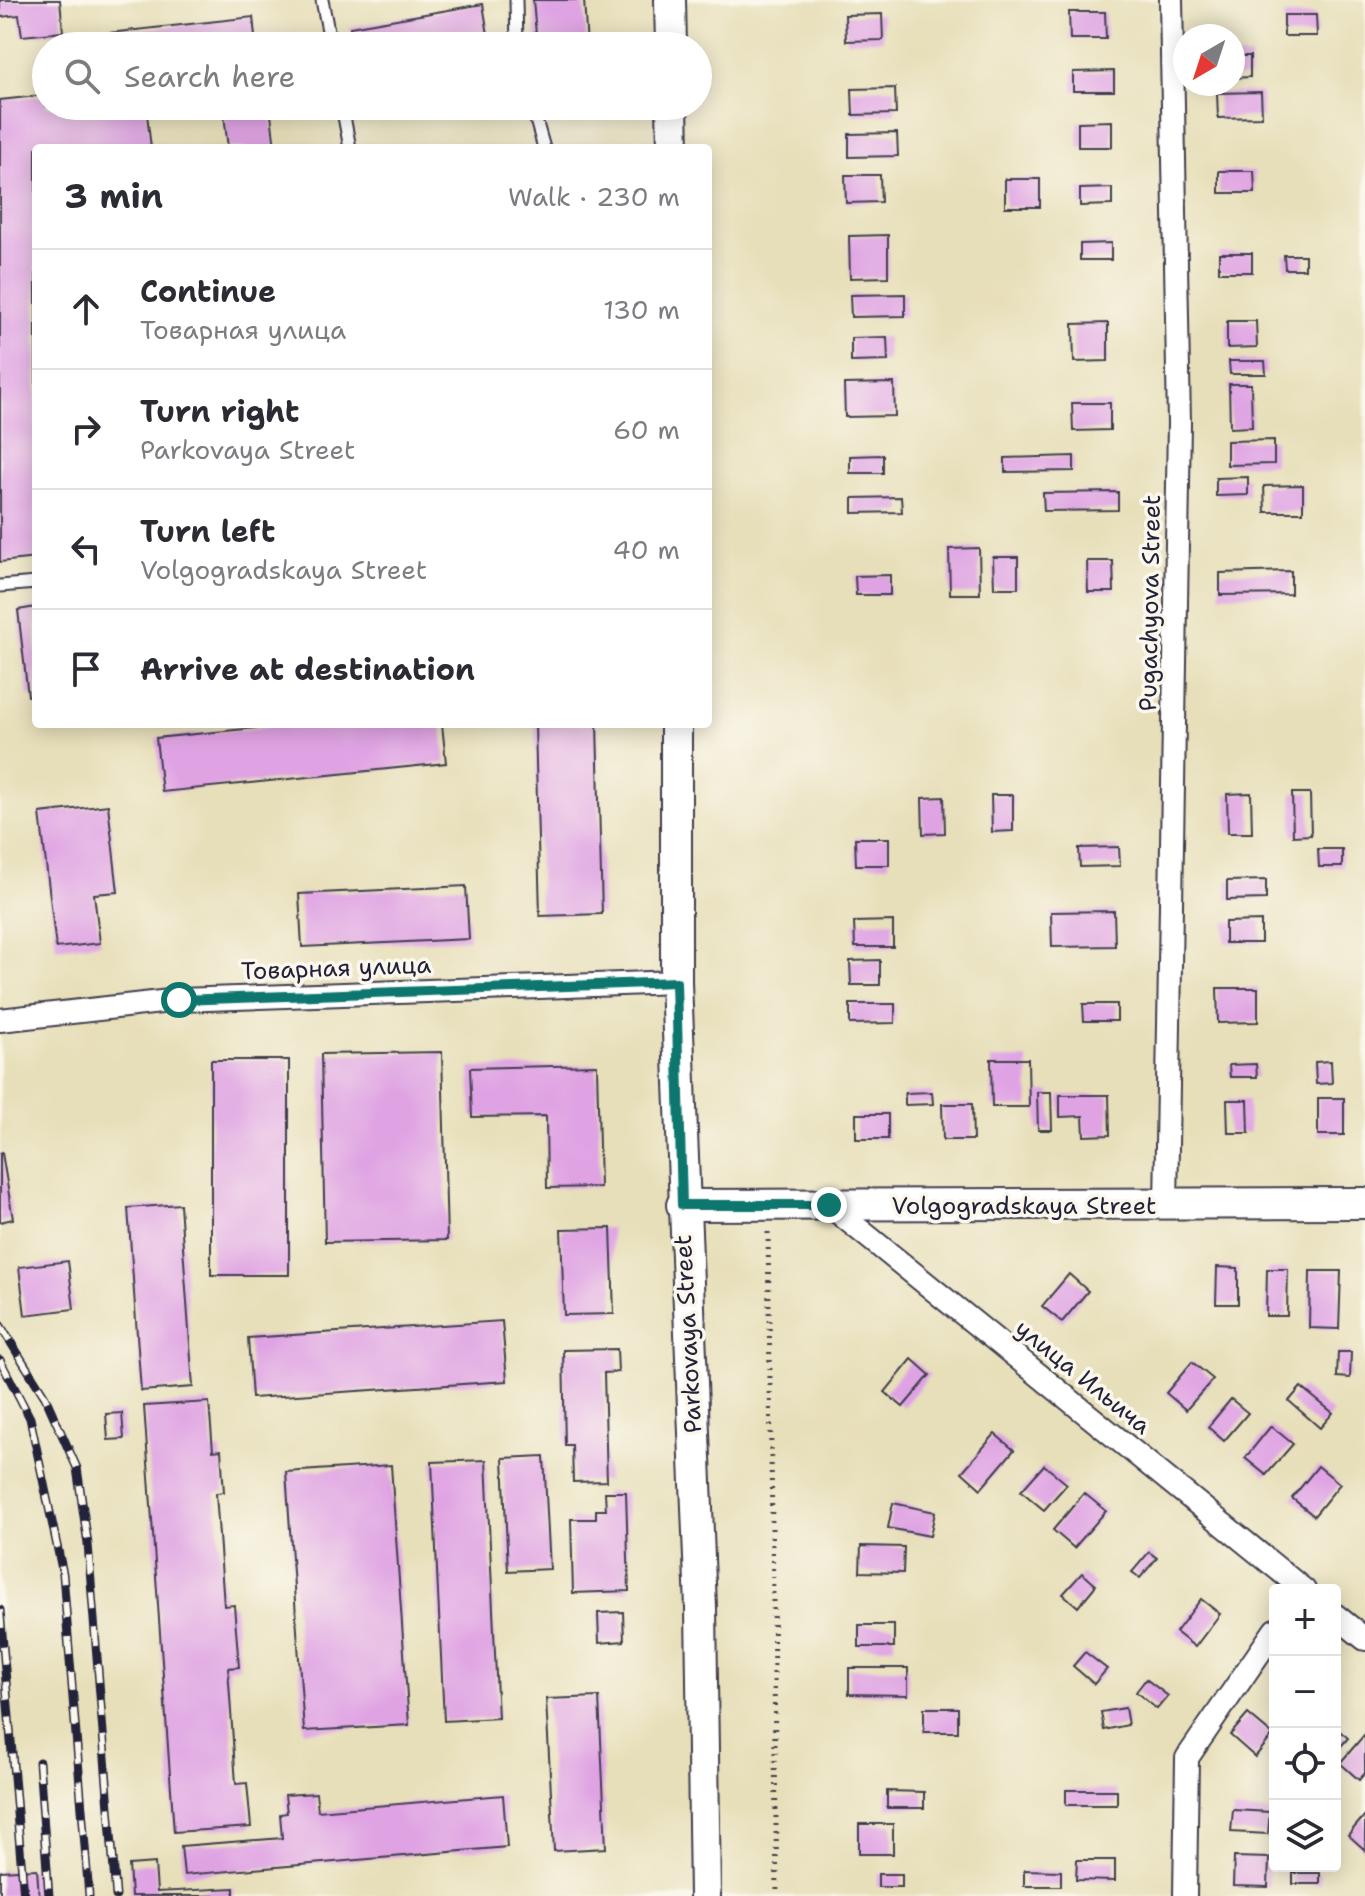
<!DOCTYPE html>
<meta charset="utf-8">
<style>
body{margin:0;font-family:"Shantell Sans",sans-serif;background:#f7f7f7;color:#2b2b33}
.controls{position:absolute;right:24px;bottom:24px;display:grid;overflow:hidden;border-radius:8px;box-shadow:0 4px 20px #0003}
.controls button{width:72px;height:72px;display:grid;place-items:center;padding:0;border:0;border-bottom:2px solid #e1e1e2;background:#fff;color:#2b2b33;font:40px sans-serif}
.compass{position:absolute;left:1173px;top:24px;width:72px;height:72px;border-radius:50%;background:#fff;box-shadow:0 4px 20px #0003;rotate:219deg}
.stop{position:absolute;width:24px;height:24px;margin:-18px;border:6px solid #0f766e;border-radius:50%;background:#fff}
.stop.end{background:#0f766e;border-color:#fff;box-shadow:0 2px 8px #0008}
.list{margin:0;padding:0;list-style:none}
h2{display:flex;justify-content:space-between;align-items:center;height:104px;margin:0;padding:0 32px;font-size:34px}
h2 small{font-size:26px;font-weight:400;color:#7c7c81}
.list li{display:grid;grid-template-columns:52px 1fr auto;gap:24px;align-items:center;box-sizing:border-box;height:120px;padding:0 32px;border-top:2px solid #e1e1e2}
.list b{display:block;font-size:30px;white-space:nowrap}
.list p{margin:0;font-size:26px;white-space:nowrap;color:#7c7c81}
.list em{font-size:26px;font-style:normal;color:#7c7c81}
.icon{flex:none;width:44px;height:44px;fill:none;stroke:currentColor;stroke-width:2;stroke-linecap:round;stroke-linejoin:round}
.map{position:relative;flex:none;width:1365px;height:1896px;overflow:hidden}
.search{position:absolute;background:#fff;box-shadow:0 4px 20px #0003;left:32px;top:32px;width:680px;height:88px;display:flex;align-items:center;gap:20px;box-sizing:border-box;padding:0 28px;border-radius:44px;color:#7c7c81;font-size:30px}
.panel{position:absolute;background:#fff;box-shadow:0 4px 20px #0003;left:32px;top:144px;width:680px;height:584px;border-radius:8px}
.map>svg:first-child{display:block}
.building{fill:#dfa3e3}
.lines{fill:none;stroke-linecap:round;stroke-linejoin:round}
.service-casing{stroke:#403e4e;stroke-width:15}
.minor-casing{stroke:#403e4e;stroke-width:26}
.secondary-casing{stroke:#403e4e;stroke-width:34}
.path{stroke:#403e4e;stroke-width:5;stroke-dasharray:2 6;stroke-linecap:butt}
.service{stroke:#fff;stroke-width:11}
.minor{stroke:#fff;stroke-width:22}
.secondary{stroke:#fff;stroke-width:30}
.rail-casing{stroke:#22223b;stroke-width:9}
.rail{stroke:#fbf7ec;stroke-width:6;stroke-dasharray:18;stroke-linecap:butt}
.route{stroke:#0f766e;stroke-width:10}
.labels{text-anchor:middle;stroke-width:7;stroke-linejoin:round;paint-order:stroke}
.street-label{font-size:24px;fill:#22223b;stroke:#fbf7ec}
</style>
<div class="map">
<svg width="1365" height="1896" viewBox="0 0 1365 1896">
<rect width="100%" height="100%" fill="#fbf7ec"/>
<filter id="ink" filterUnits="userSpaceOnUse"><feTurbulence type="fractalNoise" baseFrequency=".0125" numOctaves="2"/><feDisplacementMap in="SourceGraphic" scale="16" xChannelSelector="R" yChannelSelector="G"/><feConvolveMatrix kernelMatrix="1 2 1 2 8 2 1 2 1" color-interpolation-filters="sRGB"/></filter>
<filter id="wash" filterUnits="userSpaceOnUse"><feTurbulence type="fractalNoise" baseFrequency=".006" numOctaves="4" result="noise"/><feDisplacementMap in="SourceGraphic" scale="32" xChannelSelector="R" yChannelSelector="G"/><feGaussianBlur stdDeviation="1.8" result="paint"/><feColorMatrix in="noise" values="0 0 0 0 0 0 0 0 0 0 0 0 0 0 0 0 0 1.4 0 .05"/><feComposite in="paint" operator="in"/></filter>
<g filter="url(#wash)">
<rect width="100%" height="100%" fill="#e7dfb9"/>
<g id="blocks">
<g class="building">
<polygon points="0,0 60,0 63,32 22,36 19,15 0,17"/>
<polygon points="533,0 584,0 587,46 537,46"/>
<polygon points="483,4 489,41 461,46 353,46 350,27"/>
<polygon points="1069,12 1105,12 1106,39 1070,39"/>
<polygon points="882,14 883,40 846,41 845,15"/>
<polygon points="1284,15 1316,15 1317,36 1284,36"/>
<polygon points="253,17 256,46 65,46 64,38"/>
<polygon points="1233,56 1250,56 1250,77 1233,78"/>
<polygon points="1114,71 1114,91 1073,91 1073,72"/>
<polygon points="895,88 896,114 853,115 852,89"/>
<polygon points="1261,92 1262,117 1218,118 1217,93"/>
<polygon points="46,95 46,106 146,106 151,148 36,148 36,558 0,562 0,100"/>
<polygon points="223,106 270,106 275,148 228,148"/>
<polygon points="1112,121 1112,147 1078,147 1078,122"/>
<polygon points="897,133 898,156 849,157 849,134"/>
<polygon points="1219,171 1254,171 1255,193 1219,193"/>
<polygon points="845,175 880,175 881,202 846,203"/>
<rect x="1005" y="179" width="35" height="28"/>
<polygon points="1112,188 1112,205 1080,206 1080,189"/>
<polygon points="888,235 888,277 850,278 849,236"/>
<polygon points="1111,243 1111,260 1080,260 1080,244"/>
<rect x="1219" y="253" width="33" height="19"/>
<polygon points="1284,255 1305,255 1305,269 1285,269"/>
<polygon points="905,294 905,316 851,317 850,295"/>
<polygon points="1227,321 1256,321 1257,347 1227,348"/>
<polygon points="1108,323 1108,361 1074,362 1073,324"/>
<polygon points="887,337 888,361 851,362 851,338"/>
<polygon points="1229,361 1265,361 1266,374 1230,374"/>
<polygon points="894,383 895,416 845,417 844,384"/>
<polygon points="1229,384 1251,384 1252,427 1230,428"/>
<polygon points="1072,403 1110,403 1110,430 1073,431"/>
<polygon points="1274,440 1274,464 1227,465 1227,441"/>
<polygon points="883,455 883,473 850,473 850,456"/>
<polygon points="1074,456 1074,471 1005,472 1005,458"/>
<polygon points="1248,477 1248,495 1216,496 1216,478"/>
<polygon points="1303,485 1303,512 1265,512 1264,486"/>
<polygon points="1118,492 1118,510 1044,511 1043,493"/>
<polygon points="901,497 902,512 853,513 853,498"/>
<polygon points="979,548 980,594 950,594 949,549"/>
<polygon points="993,557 1018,557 1018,588 994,588"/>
<polygon points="1087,561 1113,561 1114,592 1088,592"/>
<polygon points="1291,571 1291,594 1220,595 1220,573"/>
<polygon points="890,575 890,595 856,595 855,576"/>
<polygon points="36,607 36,695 28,696 18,610"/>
<polygon points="295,724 442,724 446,763 162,792 156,738"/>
<polygon points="535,724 597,724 602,914 540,916"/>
<polygon points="1251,793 1252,833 1228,833 1227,794"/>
<polygon points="1292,793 1310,793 1311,835 1293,836"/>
<polygon points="991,795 1013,795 1013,831 992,832"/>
<polygon points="944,797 945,833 923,834 922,798"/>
<polygon points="108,805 118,892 94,894 100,943 56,948 40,813"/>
<polygon points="855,838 889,838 889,865 856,865"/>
<polygon points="1119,847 1120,866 1080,867 1079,848"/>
<polygon points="1318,849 1342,849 1342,867 1319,867"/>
<polygon points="1266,880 1266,899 1227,900 1227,881"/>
<polygon points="466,886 469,939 302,947 299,894"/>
<polygon points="1114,911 1115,946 1052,947 1051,912"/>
<polygon points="893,921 893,947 855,947 854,922"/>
<polygon points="1261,921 1261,943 1225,943 1225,922"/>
<polygon points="880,960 880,985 851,985 850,961"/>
<polygon points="1217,988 1258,988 1258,1022 1218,1023"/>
<polygon points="850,1004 895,1004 895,1023 850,1024"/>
<polygon points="1083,1004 1117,1004 1117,1021 1084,1021"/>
<polygon points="442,1052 447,1240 325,1242 321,1054"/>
<polygon points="991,1059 1028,1059 1029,1107 992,1107"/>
<rect x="211" y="1060" width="78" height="215"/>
<polygon points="1331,1061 1332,1083 1316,1084 1315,1062"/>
<polygon points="1256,1064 1257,1077 1230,1077 1229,1065"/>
<polygon points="597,1065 600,1187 547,1188 546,1116 472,1117 470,1068"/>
<polygon points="932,1092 933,1104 905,1105 905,1093"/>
<polygon points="1037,1092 1051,1092 1052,1130 1038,1130"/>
<polygon points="1060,1095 1109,1095 1110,1135 1084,1136 1083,1116 1060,1117"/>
<rect x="1318" y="1098" width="26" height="37"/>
<polygon points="1227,1100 1248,1100 1249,1133 1228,1133"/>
<polygon points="942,1104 972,1104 973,1140 943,1140"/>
<rect x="856" y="1114" width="32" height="25"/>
<polygon points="2,1153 13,1219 0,1222 0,1154"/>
<polygon points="180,1204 193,1387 141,1391 128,1208"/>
<polygon points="611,1228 614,1314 564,1315 561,1229"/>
<polygon points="68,1261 74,1309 25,1315 19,1267"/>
<polygon points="1217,1267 1238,1268 1238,1304 1216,1304"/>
<polygon points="1267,1269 1288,1269 1287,1316 1266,1316"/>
<polygon points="1310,1271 1341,1271 1339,1329 1309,1328"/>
<polygon points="1069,1274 1088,1291 1062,1322 1042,1306"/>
<polygon points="502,1321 507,1381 252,1398 248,1338"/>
<polygon points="617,1349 618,1372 604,1373 607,1481 573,1482 572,1445 565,1445 563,1350"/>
<polygon points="1338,1352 1351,1352 1350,1378 1337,1377"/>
<polygon points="912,1359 930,1375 903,1407 885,1392"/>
<polygon points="1192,1362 1213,1379 1186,1410 1166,1393"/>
<polygon points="1301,1387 1333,1413 1320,1428 1289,1401"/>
<polygon points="1231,1399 1248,1413 1224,1441 1208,1427"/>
<polygon points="209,1402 213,1451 221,1450 224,1492 216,1493 224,1606 234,1605 239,1667 228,1668 236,1784 247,1783 251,1827 174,1832 144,1406"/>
<polygon points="122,1413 124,1439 108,1440 106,1414"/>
<polygon points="1271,1426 1293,1444 1266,1475 1245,1458"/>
<polygon points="995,1434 1014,1450 981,1489 962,1472"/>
<polygon points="544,1456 550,1569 508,1571 503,1458"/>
<polygon points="486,1460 498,1718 444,1721 432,1462"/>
<polygon points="391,1465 409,1725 304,1731 286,1472"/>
<polygon points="1044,1465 1067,1484 1044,1510 1021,1491"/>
<polygon points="1318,1466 1340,1484 1314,1516 1292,1498"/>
<polygon points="605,1492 626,1492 629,1591 573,1593 571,1519 596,1519 596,1510 606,1510"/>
<polygon points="1084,1493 1106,1511 1074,1548 1053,1530"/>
<polygon points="893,1503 935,1512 930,1536 888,1528"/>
<polygon points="861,1546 904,1547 903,1573 860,1572"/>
<polygon points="1149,1552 1157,1558 1140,1578 1132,1572"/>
<polygon points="1082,1573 1096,1585 1078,1607 1063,1594"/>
<polygon points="1201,1599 1220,1614 1195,1647 1176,1632"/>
<polygon points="623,1612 624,1641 599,1643 598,1613"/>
<rect x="859" y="1625" width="35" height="22"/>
<polygon points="1085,1652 1107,1669 1094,1684 1073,1666"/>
<polygon points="849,1668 908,1668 908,1695 849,1694"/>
<polygon points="1146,1679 1168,1696 1157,1709 1136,1692"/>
<polygon points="599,1697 606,1848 554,1851 546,1699"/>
<rect x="924" y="1708" width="34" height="24"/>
<polygon points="1125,1708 1128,1725 1104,1730 1101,1712"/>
<polygon points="1248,1714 1273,1735 1255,1757 1230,1735"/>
<polygon points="1335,1727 1348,1738 1335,1753"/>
<polygon points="1365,1734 1365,1773 1359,1780 1340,1763"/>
<rect x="1066" y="1790" width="51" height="15"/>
<polygon points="887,1791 924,1792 924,1808 887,1808"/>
<polygon points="316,1793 318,1811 503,1795 507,1847 184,1875 181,1846 282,1838 280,1814 287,1813 285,1795"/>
<polygon points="1233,1810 1270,1812 1268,1834 1231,1832"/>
<polygon points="1365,1815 1365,1850 1348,1835"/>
<rect x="859" y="1824" width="34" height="30"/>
<polygon points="1234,1857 1269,1858 1268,1887 1233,1886"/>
<polygon points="1077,1860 1115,1860 1115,1881 1076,1880"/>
<polygon points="155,1863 157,1892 234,1888 234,1896 131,1896 129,1865"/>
<polygon points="37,1869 39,1896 0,1896 0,1871"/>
<polygon points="1024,1870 1061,1871 1061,1886 1024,1886"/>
<rect x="1293" y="1873" width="27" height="11"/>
<rect x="878" y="1874" width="24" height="13"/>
</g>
</g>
</g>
<g filter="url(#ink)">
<use href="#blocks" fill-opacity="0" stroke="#403e4e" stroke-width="2"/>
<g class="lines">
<defs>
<g id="service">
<polyline points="322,0 331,46"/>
<polyline points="516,0 517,46"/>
<polyline points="342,106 350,148"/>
<polyline points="532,106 544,148"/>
<polyline points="0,586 36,583"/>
</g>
<g id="minor">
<polyline points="0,1020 179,1000 676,982"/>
<polyline points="829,1205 1304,1590"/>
<polyline points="1166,1206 1179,423 1171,0"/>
<polyline points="1335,1615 1365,1639"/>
<polyline points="1185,1896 1187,1758 1275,1630"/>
</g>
<g id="secondary">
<polyline points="670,0 671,46"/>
<polyline points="672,106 673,148"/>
<polyline points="676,724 676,982 701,1608 705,1896"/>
<polyline points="682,1205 1365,1203"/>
</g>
</defs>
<use href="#service" class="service-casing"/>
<use href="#minor" class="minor-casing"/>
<use href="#secondary" class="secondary-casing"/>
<polyline class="path" points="768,1232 777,1896"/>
<use href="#service" class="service"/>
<use href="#minor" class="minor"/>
<use href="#secondary" class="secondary"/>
<defs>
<g id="rail">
<polyline points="0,1325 45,1397 77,1468 88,1544 116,1896"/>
<polyline points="0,1360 30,1418 63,1574 89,1896"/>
<polyline points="0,1610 24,1896"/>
<polyline points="39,1762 49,1896"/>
</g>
</defs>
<use href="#rail" class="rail-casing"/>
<use href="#rail" class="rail"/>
</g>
</g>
<g class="lines" filter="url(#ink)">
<polyline class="route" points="179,1000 676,982 682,1205 829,1205"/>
</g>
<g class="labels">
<g class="street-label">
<text transform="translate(1150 603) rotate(-89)" y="8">Pugachyova Street</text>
<text transform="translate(336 968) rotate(-2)" y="8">Товарная улица</text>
<text x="1024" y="1214">Volgogradskaya Street</text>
<text transform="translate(688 1334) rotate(-93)" y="8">Parkovaya Street</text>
<text transform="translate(1083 1377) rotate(39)" y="8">улица Ильича</text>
</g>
</g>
</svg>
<div class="controls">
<button>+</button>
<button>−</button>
<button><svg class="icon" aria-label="locate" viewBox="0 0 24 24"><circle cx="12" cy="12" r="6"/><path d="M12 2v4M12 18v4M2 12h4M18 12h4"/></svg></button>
<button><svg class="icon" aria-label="layers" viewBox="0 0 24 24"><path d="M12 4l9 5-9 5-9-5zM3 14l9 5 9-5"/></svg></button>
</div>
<svg class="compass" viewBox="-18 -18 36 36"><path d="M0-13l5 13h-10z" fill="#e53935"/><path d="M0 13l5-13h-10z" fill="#7c7c81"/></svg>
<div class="stop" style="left:179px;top:1000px"></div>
<div class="stop end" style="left:829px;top:1205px"></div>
<div class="search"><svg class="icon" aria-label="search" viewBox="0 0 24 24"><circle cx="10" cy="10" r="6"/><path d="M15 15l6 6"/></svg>Search here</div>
<section class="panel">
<h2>3 min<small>Walk · 230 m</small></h2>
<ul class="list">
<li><svg class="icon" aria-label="ahead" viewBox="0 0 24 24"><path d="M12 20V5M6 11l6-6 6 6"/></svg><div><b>Continue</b><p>Товарная улица</p></div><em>130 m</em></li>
<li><svg class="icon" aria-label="right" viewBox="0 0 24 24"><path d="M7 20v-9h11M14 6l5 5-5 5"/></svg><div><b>Turn right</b><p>Parkovaya Street</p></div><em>60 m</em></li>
<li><svg class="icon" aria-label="left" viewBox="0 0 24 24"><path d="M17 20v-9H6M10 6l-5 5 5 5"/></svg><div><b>Turn left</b><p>Volgogradskaya Street</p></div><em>40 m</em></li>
<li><svg class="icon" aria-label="arrive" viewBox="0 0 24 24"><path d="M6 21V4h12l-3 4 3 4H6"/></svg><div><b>Arrive at destination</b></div></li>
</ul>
</section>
</div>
